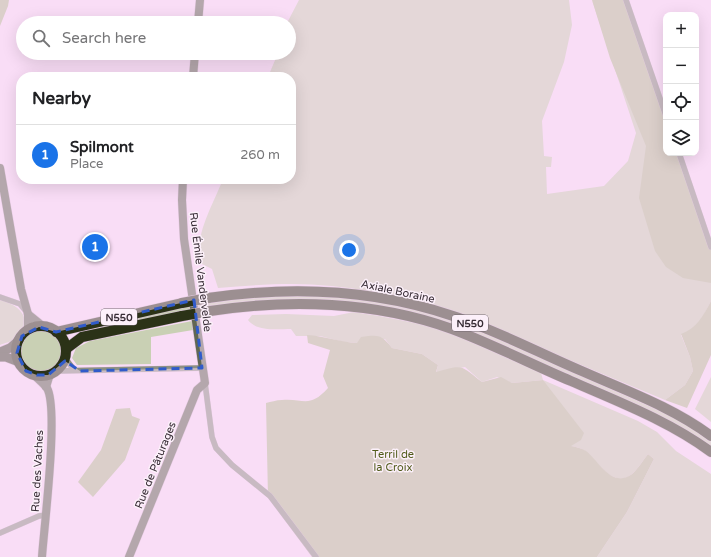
<!DOCTYPE html>
<meta charset="utf-8">
<style>
body{margin:0;font-family:"Varela Round",sans-serif;background:#f6f6f6;color:#202124}
.controls{position:absolute;right:12px;top:12px;display:grid;overflow:hidden;border-radius:8px;box-shadow:0 4px 16px #0002}
.controls button{width:36px;height:36px;display:grid;place-items:center;padding:0;border:0;border-bottom:1px solid #e0e0e0;background:#fff;color:#202124;font:20px sans-serif}
.you{position:absolute;left:349px;top:250px;width:14px;height:14px;margin:-10px;border:3px solid #fff;border-radius:50%;background:#1a73e8;box-shadow:0 0 0 6px #1a73e833}
.badge{display:grid;place-items:center;width:26px;height:26px;border-radius:50%;background:#1a73e8;color:#fff;font-size:13px;font-weight:700}
.pin{position:absolute;translate:-50% -50%;border:2px solid #fff;box-shadow:0 1px 4px #0006}
.list{margin:0;padding:0;list-style:none}
h2{display:flex;justify-content:space-between;align-items:center;height:52px;margin:0;padding:0 16px;font-size:17px}
h2 small{font-size:13px;font-weight:400;color:#757577}
.list li{display:grid;grid-template-columns:26px 1fr auto;gap:12px;align-items:center;box-sizing:border-box;height:60px;padding:0 16px;border-top:1px solid #e0e0e0}
.list b{display:block;font-size:15px;white-space:nowrap}
.list p{margin:0;font-size:13px;white-space:nowrap;color:#757577}
.list em{font-size:13px;font-style:normal;color:#757577}
.icon{flex:none;width:22px;height:22px;fill:none;stroke:currentColor;stroke-width:2;stroke-linecap:round;stroke-linejoin:round}
.map{position:relative;flex:none;width:711px;height:557px;overflow:hidden}
.search{position:absolute;background:#fff;box-shadow:0 4px 16px #0002;left:16px;top:16px;width:280px;height:44px;display:flex;align-items:center;gap:10px;box-sizing:border-box;padding:0 14px;border-radius:22px;color:#757577;font-size:15px}
.panel{position:absolute;background:#fff;box-shadow:0 4px 16px #0002;left:16px;top:72px;width:280px;height:112px;border-radius:16px}
.map>svg:first-child{display:block}
.green{fill:#c9d0b4}
.forest{fill:#b6bf95}
.lines{fill:none;stroke-linecap:round;stroke-linejoin:round}
.street-casing{stroke:#d2bad0;stroke-width:6}
.secondary-casing{stroke:#d2bad0;stroke-width:9}
.primary-casing{stroke:#d2bad0;stroke-width:10}
.highway-casing{stroke:#d2bad0;stroke-width:11}
.street{stroke:#8c9083;stroke-width:5.5}
.secondary{stroke:#616753;stroke-width:8}
.primary{stroke:#434a33;stroke-width:9}
.highway{stroke:#2b3217;stroke-width:10}
.highway-bridge-casing{stroke:#d2bad0;stroke-width:11;stroke-linecap:butt}
.highway-bridge{stroke:#2b3217;stroke-width:10}
.marked{fill:none;stroke:#305bca;stroke-width:3;stroke-dasharray:8 5;stroke-linejoin:round}
.labels{text-anchor:middle;stroke-width:3;stroke-linejoin:round;paint-order:stroke}
.shield{fill:#fcf0fa;stroke:#736871;stroke-width:1}
.shield-label{font-size:10px;font-weight:bold;fill:#382d36}
.street-label{font-size:11px;fill:#382d36;stroke:#fcf0fa}
.park-label{font-size:11px;fill:#515c1b;stroke:#fcf0fa}
</style>
<div class="map">
<svg width="711" height="557" viewBox="0 0 711 557">
<rect width="100%" height="100%" fill="#f9ddf6"/>
<g class="green">
<path d="M299,0H569L572,25L564,62L542,121L544,156L552,157L551,167H546L547,194L604,186L628,161L636,133L592,0L711,247V301L701,321L690,331L681,335L690,357L693,371L685,385L665,400L449,310C398,295 344,284 292,284C267,284 243,286 218,288L212,269L200,263C194,235 213,205 223,179H291V77H268L278,53H289V23H287Z"/>
<path d="M321,295L379,301L439,315L472,327L647,405L679,420L711,441V447L467,331L321,301L86,332C138,314 199,300 253,296C276,294 298,295 321,295Z"/>
<path d="M0,300C21,305 36,322 14,339C11,342 4,343 0,345Z"/>
<path d="M354,312C386,317 417,322 447,332C480,343 510,359 541,373L543,380L638,421L657,432L676,451L711,474V557H597L627,512L654,459L648,454C643,460 638,469 632,474C614,489 599,463 587,453C583,448 576,447 570,446L543,380L512,383L497,377L482,382L465,367L436,373L438,365L422,354L392,348L385,339L357,343L344,342L320,336H296L291,329C278,329 257,332 248,320L252,315L286,314L334,316Z"/>
<polygon points="192,321 193,330 151,337 151,364 77,365 72,358 76,348 90,341"/>
<circle cx="41" cy="351" r="20"/>
<polygon points="711,377 711,422 695,409"/>
</g>
<g class="forest">
<polygon points="0,0 9,0 8,6 0,26"/>
<polygon points="592,0 626,0 666,116 666,153 679,153 711,247 711,283 683,278 666,267 655,251 639,198 646,146 610,58"/>
<path d="M711,301V355L687,408L665,400L685,385L693,371L690,357L681,334C697,328 703,316 711,301Z"/>
<path d="M307,335C324,336 340,342 357,343L361,337C378,335 381,334 392,348L422,354L438,365L436,372C464,364 460,365 482,382L501,377L512,383L543,380L584,433L581,440L571,446C576,447 581,448 586,451C599,461 612,489 632,474C638,469 643,460 648,454L654,459L627,512L597,557H312L268,497L266,403C271,402 276,400 282,400C304,398 309,409 328,388L323,376L330,350L308,343Z"/>
<polygon points="130,408 132,416 140,419 125,460 93,497 78,482 101,450 116,409"/>
</g>
<g class="lines">
<defs>
<g id="street">
<polyline points="626,0 666,116"/>
<polyline points="679,153 711,247"/>
<polyline points="0,297 20,304 25,310"/>
<polyline points="65,358 74,370"/>
<polyline points="56,371 202,368"/>
<polyline points="205,383 212,437 216,448 232,465 270,496 316,557"/>
<polyline points="0,533 39,516 46,515"/>
</g>
<g id="secondary">
<polyline points="198,23 200,0"/>
<polyline points="193,77 195,53"/>
<polyline points="0,168 21,289 28,314 28,330"/>
<polyline points="28,314 44,327"/>
<path d="M34,375C38,379 44,384 47,388C59,409 44,527 42,557"/>
<polyline points="46,387 50,374"/>
<polyline points="129,557 197,390 205,383 184,239 182,200 183,179"/>
</g>
<g id="primary">
<polyline points="0,352 10,348 19,340"/>
<polyline points="0,357 6,357 19,362"/>
</g>
<g id="highway">
<path d="M208,298C290,286 374,289 453,316C498,331 541,354 584,372C627,391 674,408 711,436"/>
<path d="M210,311C289,299 375,301 452,329C492,344 531,364 571,381C619,402 669,421 711,452"/>
<circle cx="41" cy="351" r="25"/>
<polyline points="56,332 182,303"/>
<polyline points="66,349 82,337 182,316"/>
</g>
</defs>
<use href="#street" class="street-casing"/>
<use href="#secondary" class="secondary-casing"/>
<use href="#primary" class="primary-casing"/>
<use href="#highway" class="highway-casing"/>
<use href="#street" class="street"/>
<use href="#secondary" class="secondary"/>
<use href="#primary" class="primary"/>
<use href="#highway" class="highway"/>
<defs>
<g id="highway-bridge">
<polyline points="182,303 208,298"/>
<polyline points="182,316 210,311"/>
</g>
</defs>
<use href="#highway-bridge" class="highway-bridge-casing"/>
<use href="#highway-bridge" class="highway-bridge"/>
</g>
<path d="M0 0H711V557H0ZM194,300L202,368L80,371L65,361L48,375H37L26,371L17,353L22,336L39,327L56,332Z" fill="#f9ddf6" fill-opacity=".55" fill-rule="evenodd"/>
<path class="marked" d="M194,300L202,368L80,371L65,361L48,375H37L26,371L17,353L22,336L39,327L56,332Z"/>
<g class="labels">
<g class="shield">
<rect x="101" y="309" width="36" height="16" rx="3"/>
<rect x="452" y="315" width="36" height="16" rx="3"/>
</g>
<g class="shield-label">
<text x="119" y="321">N550</text>
<text x="470" y="327">N550</text>
</g>
<g class="street-label">
<text transform="translate(201 272) rotate(83)" y="4">Rue Émile Vandervelde</text>
<text transform="translate(398 291) rotate(12)" y="4">Axiale Boraine</text>
<text transform="translate(155 465) rotate(-68)" y="4">Rue de Pâturages</text>
<text transform="translate(37 471) rotate(-87)" y="4">Rue des Vaches</text>
</g>
<g class="park-label">
<text x="393" y="458">Terril de<tspan x="393" dy="13">la Croix</tspan></text>
</g>
</g>
</svg>
<div class="controls">
<button>+</button>
<button>−</button>
<button><svg class="icon" aria-label="locate" viewBox="0 0 24 24"><circle cx="12" cy="12" r="6"/><path d="M12 2v4M12 18v4M2 12h4M18 12h4"/></svg></button>
<button><svg class="icon" aria-label="layers" viewBox="0 0 24 24"><path d="M12 4l9 5-9 5-9-5zM3 14l9 5 9-5"/></svg></button>
</div>
<div class="you"></div>
<div class="pin badge" style="left:95px;top:247px">1</div>
<div class="search"><svg class="icon" aria-label="search" viewBox="0 0 24 24"><circle cx="10" cy="10" r="6"/><path d="M15 15l6 6"/></svg>Search here</div>
<section class="panel">
<h2>Nearby<small></small></h2>
<ul class="list">
<li><span class="badge">1</span><div><b>Spilmont</b><p>Place</p></div><em>260 m</em></li>
</ul>
</section>
</div>
